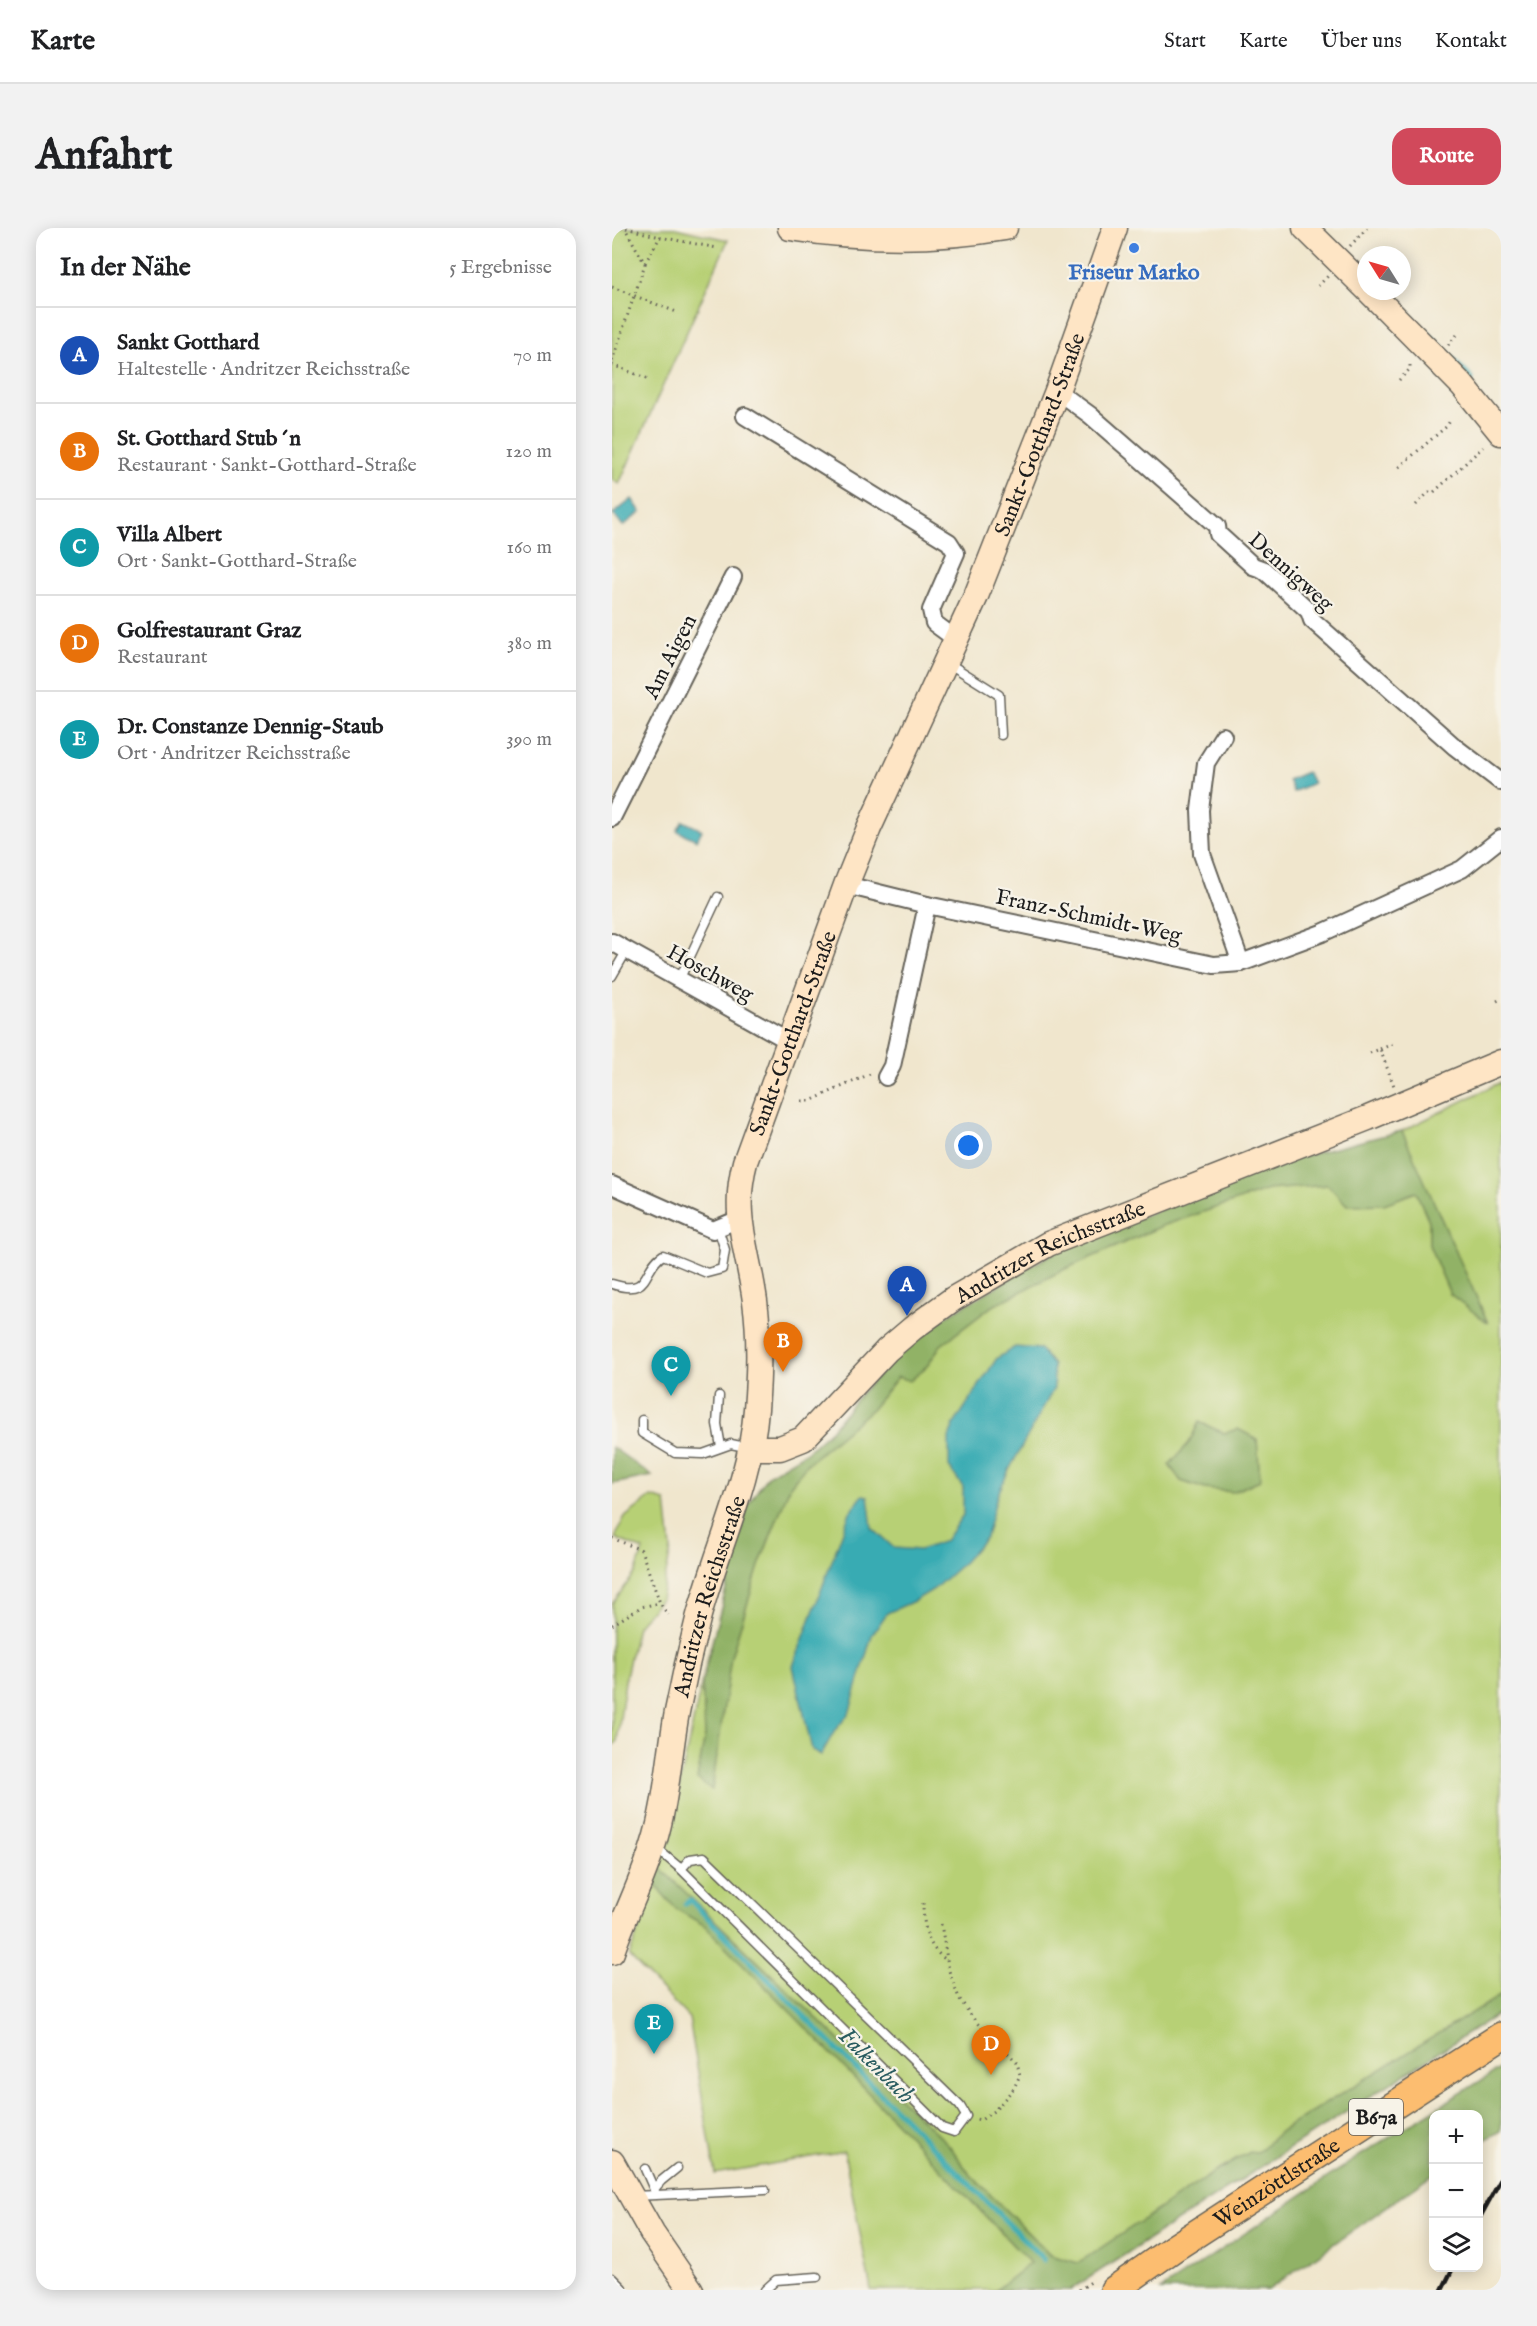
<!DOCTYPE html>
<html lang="de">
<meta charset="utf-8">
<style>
body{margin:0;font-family:"IM FELL English",serif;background:#f2f2f2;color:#202124}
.controls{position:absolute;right:18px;bottom:18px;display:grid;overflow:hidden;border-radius:12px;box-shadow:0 3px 15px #0003}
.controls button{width:54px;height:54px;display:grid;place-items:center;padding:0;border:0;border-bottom:2px solid #e0e0e0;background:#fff;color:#202124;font:30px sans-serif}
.compass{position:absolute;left:745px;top:18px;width:54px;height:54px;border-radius:50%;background:#fff;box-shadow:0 3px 15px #0003;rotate:307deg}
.you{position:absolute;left:357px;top:918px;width:21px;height:21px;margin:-15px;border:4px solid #fff;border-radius:50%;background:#1a73e8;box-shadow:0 0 0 9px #1a73e833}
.badge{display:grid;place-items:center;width:39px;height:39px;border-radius:50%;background:#d1495b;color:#fff;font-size:20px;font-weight:700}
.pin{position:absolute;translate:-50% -50px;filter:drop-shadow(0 2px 3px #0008)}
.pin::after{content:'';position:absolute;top:32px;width:21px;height:18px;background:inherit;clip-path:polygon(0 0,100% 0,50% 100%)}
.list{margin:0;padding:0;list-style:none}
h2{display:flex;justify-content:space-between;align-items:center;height:78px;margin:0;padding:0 24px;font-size:26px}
h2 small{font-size:20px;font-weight:400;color:#757577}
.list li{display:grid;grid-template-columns:39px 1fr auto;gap:18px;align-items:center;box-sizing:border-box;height:96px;padding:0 24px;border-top:2px solid #e0e0e0}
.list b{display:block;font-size:22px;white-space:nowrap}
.list p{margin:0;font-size:20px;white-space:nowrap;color:#757577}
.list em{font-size:20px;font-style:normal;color:#757577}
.icon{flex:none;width:33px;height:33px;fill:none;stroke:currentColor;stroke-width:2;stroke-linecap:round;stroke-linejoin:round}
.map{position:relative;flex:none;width:889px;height:2062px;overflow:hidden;border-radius:18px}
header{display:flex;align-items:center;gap:36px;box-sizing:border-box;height:84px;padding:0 30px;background:#fff;border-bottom:2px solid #e0e0e0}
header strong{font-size:28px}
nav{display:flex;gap:33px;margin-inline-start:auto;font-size:21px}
.intro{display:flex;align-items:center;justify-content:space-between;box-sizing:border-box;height:144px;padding:0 36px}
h1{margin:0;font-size:42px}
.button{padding:15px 27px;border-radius:18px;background:#d1495b;color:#fff;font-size:21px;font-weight:700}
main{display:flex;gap:36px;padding:0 36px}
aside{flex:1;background:#fff;border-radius:18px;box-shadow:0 3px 15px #0003}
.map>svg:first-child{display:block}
.green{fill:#b7d075;stroke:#6a7648;stroke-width:1.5}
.forest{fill:#91b266;stroke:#566741;stroke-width:1.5}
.water{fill:#39abb3;stroke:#2a6468;stroke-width:1.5}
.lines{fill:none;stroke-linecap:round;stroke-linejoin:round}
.stream{stroke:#39abb3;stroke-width:5}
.lane-casing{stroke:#66635a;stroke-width:11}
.street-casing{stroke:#66635a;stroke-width:20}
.secondary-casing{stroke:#66635a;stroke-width:27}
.primary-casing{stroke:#66635a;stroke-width:30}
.path{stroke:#66635a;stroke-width:3;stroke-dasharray:1.5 4.5;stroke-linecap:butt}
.lane{stroke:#fff;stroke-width:8}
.street{stroke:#fff;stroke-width:16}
.secondary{stroke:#fee5c5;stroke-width:24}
.primary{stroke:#fcbd6f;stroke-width:27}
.rail{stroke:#1c1c1c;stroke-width:4.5}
.shop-dot{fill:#3f7fe0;stroke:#f7f3e8;stroke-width:2}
.labels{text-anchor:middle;stroke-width:4.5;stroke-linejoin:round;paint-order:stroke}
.shield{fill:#f7f3e8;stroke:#5e5c59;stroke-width:1.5}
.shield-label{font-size:21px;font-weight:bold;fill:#1c1c1c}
.shop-label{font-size:22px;font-weight:bold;fill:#366cbe;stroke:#f7f3e8}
.street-label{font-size:22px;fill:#1c1c1c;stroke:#f7f3e8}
.water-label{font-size:24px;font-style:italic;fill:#295c60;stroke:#f7f3e8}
</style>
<header>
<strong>Karte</strong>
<nav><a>Start</a><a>Karte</a><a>Über uns</a><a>Kontakt</a></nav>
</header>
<div class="intro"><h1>Anfahrt</h1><a class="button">Route</a></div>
<main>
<aside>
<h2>In der Nähe<small>5 Ergebnisse</small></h2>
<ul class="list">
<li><span class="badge" style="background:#1a4fb4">A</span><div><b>Sankt Gotthard</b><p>Haltestelle · Andritzer Reichsstraße</p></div><em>70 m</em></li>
<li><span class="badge" style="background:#e8710a">B</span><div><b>St. Gotthard Stub´n</b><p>Restaurant · Sankt-Gotthard-Straße</p></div><em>120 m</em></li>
<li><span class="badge" style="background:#0f9aa8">C</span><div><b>Villa Albert</b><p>Ort · Sankt-Gotthard-Straße</p></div><em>160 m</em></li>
<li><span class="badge" style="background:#e8710a">D</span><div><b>Golfrestaurant Graz</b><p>Restaurant</p></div><em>380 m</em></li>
<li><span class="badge" style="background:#0f9aa8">E</span><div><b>Dr. Constanze Dennig-Staub</b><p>Ort · Andritzer Reichsstraße</p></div><em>390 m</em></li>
</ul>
</aside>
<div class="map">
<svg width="889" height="2062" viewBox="0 0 889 2062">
<rect width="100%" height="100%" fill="#f7f3e8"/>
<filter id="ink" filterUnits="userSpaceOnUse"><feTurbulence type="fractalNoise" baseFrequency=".0167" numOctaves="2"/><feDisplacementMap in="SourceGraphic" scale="12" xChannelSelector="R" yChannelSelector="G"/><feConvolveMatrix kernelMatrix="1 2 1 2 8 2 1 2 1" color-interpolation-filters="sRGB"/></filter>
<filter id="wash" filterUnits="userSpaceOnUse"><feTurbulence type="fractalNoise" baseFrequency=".008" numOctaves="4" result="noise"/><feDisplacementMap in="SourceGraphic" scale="24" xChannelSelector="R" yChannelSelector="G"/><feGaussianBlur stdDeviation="1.35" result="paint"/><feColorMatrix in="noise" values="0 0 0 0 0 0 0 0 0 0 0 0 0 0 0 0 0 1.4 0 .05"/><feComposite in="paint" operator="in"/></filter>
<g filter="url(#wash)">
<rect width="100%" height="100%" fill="#f0e6cd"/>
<g class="green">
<polygon points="0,0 63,0 116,12 7,256 0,251"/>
<polygon points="889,854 889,1784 458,2062 419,2035 384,2062 259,2062 232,1923 103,1946 77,1790 17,1728 43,1657 45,1637 55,1615 90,1453 136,1277 156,1247 195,1224 219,1202 285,1125 661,936 790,903"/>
<polygon points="39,1269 54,1273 59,1321 49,1371 25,1398 13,1453 5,1514 0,1518 0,1376 24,1344 31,1322 3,1310 12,1290"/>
</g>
<g class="forest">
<polygon points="790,903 876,1095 838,1066 817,1017 817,993 804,964 772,976 735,977 716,957 656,962 550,998 453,1041 379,1079 328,1118 316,1137 298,1153 286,1149 260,1181 195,1236 178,1258 147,1338 119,1429 100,1562 85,1551 93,1507 90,1453 136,1277 156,1247 195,1224 219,1202 250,1164 311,1102 445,1023 661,936"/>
<polygon points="587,1194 612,1205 626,1201 645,1211 648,1252 621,1264 593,1261 569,1253 557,1237 577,1215"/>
<polygon points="0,1219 40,1248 0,1256"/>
<polygon points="45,1637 337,1917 357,1945 438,2027 466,2035 601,1945 638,1924 645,1925 669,1903 889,1767 889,1784 458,2062 384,2062 418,2035 202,1808 92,1697 64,1681 43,1657"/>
<polygon points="889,1840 889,1903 867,1915 867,1886 822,1886 821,1946 656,2062 549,2062 749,1927"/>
</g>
<g class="water">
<polygon points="20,271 29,284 11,298 1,286"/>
<polygon points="695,544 701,555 681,564 676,552"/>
<polygon points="71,593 90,602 85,612 65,603"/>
<polygon points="403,1119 428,1121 441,1137 442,1160 397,1242 385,1268 374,1309 350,1336 322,1361 302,1373 275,1385 260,1407 237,1486 224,1501 209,1527 200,1522 181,1438 238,1284 251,1267 256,1268 260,1300 282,1320 308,1322 333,1313 351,1287 351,1259 337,1239 337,1210 342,1196 385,1130"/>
</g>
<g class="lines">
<g class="stream">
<polyline points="810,100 860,151"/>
<polyline points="73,1676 78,1672 432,2032"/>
</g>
</g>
</g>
<g filter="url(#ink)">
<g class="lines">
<defs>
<g id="lane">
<polyline points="336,435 387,467 389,507"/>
<polyline points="0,748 15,722"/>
<polyline points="67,752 106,669"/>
<path d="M0,1056C40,1069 29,1041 51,1027L95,1045L110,1041L113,1022L106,1000"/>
<polyline points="107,1168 105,1196 109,1219"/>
<polyline points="30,1192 30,1205 63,1225 91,1226 119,1216 138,1220"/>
<polyline points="44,1620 69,1641 330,1900 342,1904 354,1888 348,1878 92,1629 78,1631 69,1641"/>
<polyline points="33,1941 44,1966"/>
<polyline points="42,1961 49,1953 65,1940"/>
<polyline points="22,1968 153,1962"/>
<polyline points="0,2050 10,2060"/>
<polyline points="153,2062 164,2052 205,2049"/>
</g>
<g id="street">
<polyline points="445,163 478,187 605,298 606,306 641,338 652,342 697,383 700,392 843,519 889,554"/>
<polyline points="133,188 337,314 344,325 319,382 322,395 345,412"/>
<polyline points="611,508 594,535 588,582 590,626 629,735"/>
<polyline points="0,590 121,349"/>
<polyline points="234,657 315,677 602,737 629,735 710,705 850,641 889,610"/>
<polyline points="0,714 177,813"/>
<polyline points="274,849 280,838 315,677"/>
<polyline points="0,957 101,1002 127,991"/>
</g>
<g id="secondary">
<path d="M178,0C248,11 323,12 393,0"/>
<polyline points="693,0 754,60"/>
<polyline points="757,63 850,157 889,205"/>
<path id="s1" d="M139,1220H168L191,1211L275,1122L301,1100L341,1071L436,1016L756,890L889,834"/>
<path id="s2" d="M0,1724C12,1688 30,1654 41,1618C55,1574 57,1528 65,1484C71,1453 78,1422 86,1391C104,1323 139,1251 144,1181C147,1145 148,1109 143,1073C136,1021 119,987 133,934L234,657L257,600L364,368L445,163L503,0"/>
<polyline points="0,1934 40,2005 79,2062"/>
</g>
<g id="primary">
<path id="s3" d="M502,2062L562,2020L889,1808"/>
</g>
</defs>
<use href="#lane" class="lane-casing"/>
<use href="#street" class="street-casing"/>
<use href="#secondary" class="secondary-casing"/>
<use href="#primary" class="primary-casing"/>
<g class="path">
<polyline points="14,0 48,9"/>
<polyline points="738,18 755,0"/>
<polyline points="33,35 48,9 105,20"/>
<polyline points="706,58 716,48"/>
<polyline points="0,59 67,85"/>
<polyline points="836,117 845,107"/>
<polyline points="0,133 33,36 13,0"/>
<polyline points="0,137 39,152"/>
<polyline points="787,152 798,141 798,134"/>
<polyline points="787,239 835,198 839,191"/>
<polyline points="804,277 817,264 821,265 871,219"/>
<polyline points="885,773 889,771"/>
<polyline points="768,821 781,816"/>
<polyline points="758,825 768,821 782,858"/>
<polyline points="190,873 198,873 258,846"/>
<polyline points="0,1310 29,1322 48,1375 56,1387"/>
<polyline points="0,1397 29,1379 48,1375"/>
<path d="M311,1675C311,1696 315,1721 335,1732"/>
<polyline points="329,1696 337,1743 347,1770 363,1793 405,1834 408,1847 402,1860 383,1882 369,1892 364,1891"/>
<polyline points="467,2062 482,2052"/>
</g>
<use href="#lane" class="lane"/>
<use href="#street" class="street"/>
<use href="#secondary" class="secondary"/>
<use href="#primary" class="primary"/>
<g class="rail">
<polyline points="867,1991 889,1951"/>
<polyline points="830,2062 841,2040"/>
</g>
</g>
</g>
<circle class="shop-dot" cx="522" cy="20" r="6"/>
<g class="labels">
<rect class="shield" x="737" y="1871" width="54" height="36" rx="4.5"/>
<g class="shield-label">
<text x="764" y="1896">B67a</text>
</g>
<g class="shop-label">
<text x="522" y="51">Friseur Marko</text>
</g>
<g class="street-label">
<text dy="8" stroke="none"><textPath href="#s2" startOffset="1598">Sankt-Gotthard-Straße</textPath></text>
<text transform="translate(680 343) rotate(42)" y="8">Dennigweg</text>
<text transform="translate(57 428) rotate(-63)" y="8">Am Aigen</text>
<text transform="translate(477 687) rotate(12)" y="8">Franz-Schmidt-Weg</text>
<text transform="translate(99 744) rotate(29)" y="8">Hoschweg</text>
<text dy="8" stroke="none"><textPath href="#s2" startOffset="950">Sankt-Gotthard-Straße</textPath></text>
<text dy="8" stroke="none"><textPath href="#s1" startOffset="368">Andritzer Reichsstraße</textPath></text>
<text dy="8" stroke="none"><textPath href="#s2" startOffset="370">Andritzer Reichsstraße</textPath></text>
<text dy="8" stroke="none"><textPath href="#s3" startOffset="195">Weinzöttlstraße</textPath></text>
</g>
<g class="water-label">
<text transform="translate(265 1837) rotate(45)" y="8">Falkenbach</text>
</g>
</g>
</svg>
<div class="controls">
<button>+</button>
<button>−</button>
<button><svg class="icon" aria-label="layers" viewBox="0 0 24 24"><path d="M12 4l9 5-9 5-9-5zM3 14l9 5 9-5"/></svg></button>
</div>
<svg class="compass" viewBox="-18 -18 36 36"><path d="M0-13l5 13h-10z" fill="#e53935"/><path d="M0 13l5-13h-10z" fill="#757577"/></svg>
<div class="you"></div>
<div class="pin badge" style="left:295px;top:1088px;background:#1a4fb4">A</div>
<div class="pin badge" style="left:171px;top:1144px;background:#e8710a">B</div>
<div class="pin badge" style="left:59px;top:1168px;background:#0f9aa8">C</div>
<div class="pin badge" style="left:379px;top:1847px;background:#e8710a">D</div>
<div class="pin badge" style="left:42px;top:1826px;background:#0f9aa8">E</div>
</div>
</main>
